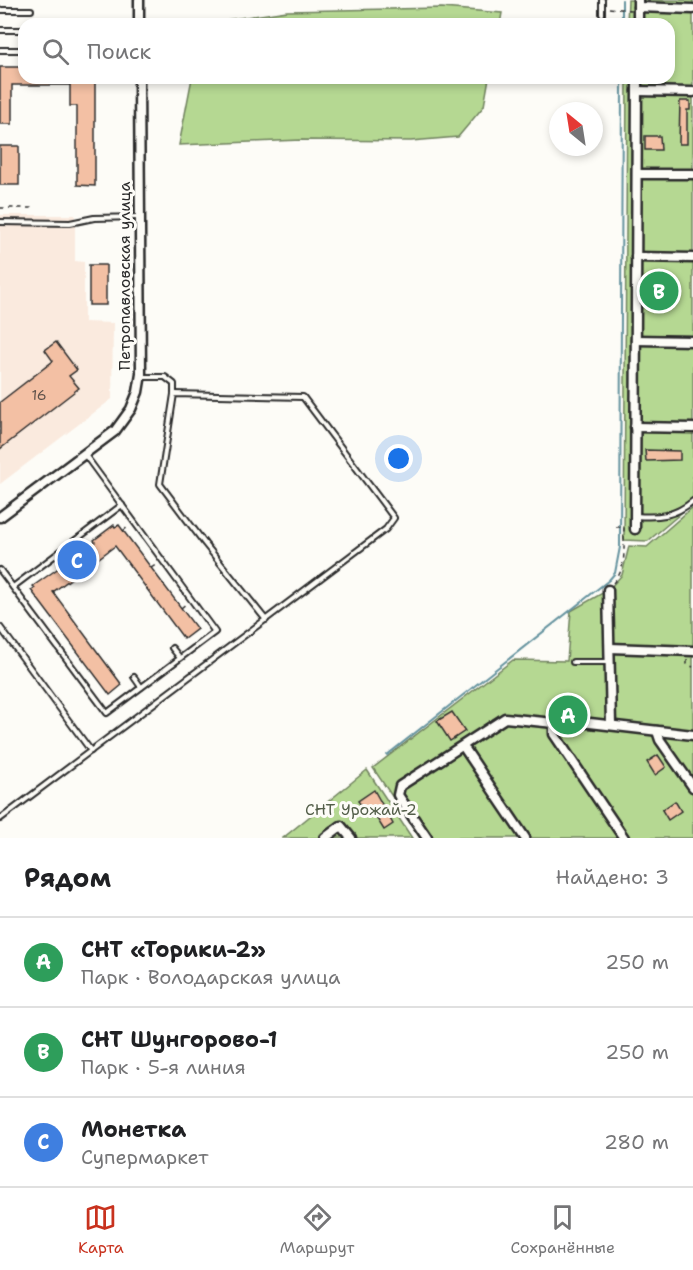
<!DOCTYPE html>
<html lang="ru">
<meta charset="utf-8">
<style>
body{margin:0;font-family:"Shantell Sans",sans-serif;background:#f6f6f6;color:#202124}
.compass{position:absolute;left:549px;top:102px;width:54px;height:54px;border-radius:50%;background:#fff;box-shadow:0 3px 9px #0003;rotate:330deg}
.you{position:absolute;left:399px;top:459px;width:21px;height:21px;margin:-15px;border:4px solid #fff;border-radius:50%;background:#1a73e8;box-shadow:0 0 0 9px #1a73e833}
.badge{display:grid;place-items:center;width:39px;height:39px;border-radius:50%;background:#c8321e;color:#fff;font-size:20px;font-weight:700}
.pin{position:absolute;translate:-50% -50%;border:3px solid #fff;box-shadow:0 2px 6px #0006}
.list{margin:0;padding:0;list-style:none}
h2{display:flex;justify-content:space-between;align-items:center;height:78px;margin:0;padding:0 24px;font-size:26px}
h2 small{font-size:20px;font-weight:400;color:#757577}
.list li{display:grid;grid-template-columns:39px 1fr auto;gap:18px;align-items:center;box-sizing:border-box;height:90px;padding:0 24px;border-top:2px solid #e0e0e0}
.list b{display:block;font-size:22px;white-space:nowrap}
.list p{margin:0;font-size:20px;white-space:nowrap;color:#757577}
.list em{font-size:20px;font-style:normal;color:#757577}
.icon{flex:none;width:33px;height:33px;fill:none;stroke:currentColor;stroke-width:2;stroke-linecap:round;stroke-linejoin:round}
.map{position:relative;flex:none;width:693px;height:838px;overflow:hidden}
.search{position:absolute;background:#fff;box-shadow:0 3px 9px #0003;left:18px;right:18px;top:18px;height:66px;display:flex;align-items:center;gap:15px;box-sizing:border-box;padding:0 21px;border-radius:18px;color:#757577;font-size:22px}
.sheet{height:348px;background:#fff}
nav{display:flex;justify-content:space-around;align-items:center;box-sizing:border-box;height:84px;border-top:2px solid #e0e0e0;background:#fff;font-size:16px;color:#757577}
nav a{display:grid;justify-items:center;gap:3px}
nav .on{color:#c8321e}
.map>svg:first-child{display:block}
.built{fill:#faeade}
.green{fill:#b5d892;stroke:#70825e;stroke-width:1.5}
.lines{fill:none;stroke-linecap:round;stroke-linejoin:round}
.stream{stroke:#65939f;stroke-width:2}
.building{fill:#f3c0a4;stroke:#2b2b2b;stroke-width:1.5}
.service-casing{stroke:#2b2b2b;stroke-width:8}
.minor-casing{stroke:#2b2b2b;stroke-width:13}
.path{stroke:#2b2b2b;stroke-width:1.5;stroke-dasharray:4.5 4.5;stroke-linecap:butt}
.service{stroke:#fdfcf7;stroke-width:4}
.minor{stroke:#fdfcf7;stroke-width:8}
.labels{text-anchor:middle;stroke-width:6;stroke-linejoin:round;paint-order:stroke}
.number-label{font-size:14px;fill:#5d5049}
.street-label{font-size:16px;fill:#2b2b2b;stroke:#fdfcf7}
.park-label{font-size:16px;fill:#545f4a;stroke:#fdfcf7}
</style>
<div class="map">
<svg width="693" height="838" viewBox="0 0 693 838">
<rect width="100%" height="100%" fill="#fdfcf7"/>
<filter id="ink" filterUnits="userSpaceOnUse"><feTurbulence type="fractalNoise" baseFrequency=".0167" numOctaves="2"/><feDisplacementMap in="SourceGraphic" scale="12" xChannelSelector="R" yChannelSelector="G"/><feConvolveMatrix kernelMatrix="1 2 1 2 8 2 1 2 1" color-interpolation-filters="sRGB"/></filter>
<g filter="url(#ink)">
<polygon class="built" points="0,215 75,215 75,261 84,262 84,322 113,323 112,399 0,484"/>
<g class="green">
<polygon points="628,0 693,0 693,503 648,541 624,540 627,78 669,78 669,24 627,24"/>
<polygon points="442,8 502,13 500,24 223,24 226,20 287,11"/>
<polygon points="192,78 489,78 484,106 458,137 411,141 301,140 179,145"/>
<polygon points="693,507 693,838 420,838 373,768 513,660 567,661 571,611 608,590 622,575 629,546 647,547"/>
<polygon points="367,770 412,838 283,838"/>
</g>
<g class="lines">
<g class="stream">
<polyline points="622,24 622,0"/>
<polyline points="387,755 609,580 615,573 620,547 622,78"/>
</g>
</g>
<g class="building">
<polygon points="0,67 24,67 24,78 95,78 95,186 77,185 77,106 70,106 70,85 12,85 12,124 0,124"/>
<polygon points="680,101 690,101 690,110 687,110 687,144 679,144"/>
<polygon points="645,136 660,136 661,150 645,150"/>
<rect x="0" y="146" width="19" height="39"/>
<rect x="89" y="265" width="17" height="40"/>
<polygon points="56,342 77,370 69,376 79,388 0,449 0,402 53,361 45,350"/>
<polygon points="645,450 680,451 680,460 646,461"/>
<polygon points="114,525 115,527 119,525 197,629 184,639 115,546 99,558 53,592 122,685 110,695 31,590 35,588 33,586 90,546 95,542 94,540"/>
<polygon points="452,712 465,731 450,741 437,721"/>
<polygon points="658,755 666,767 655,775 647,762"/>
<polygon points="374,790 393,824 384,830 371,809 366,812 358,801"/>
<polygon points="675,801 681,811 668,820 662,810"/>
</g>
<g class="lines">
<defs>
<g id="service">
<polyline points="602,0 602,14"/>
<polyline points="0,10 31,10"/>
<polyline points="0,30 24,30"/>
<polyline points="0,50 24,50"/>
<polyline points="0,222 70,223 94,218 139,217"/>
<polyline points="140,377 165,377 174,384 174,394"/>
<path d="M636,516C659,518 675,516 693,501"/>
<polyline points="0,570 107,713 215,632 85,455"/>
<polyline points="13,587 122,505"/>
<polyline points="0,627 91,751"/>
<polyline points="172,648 180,658"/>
<polyline points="573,662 608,662"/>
<polyline points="134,677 141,687"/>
<polyline points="0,819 386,529 394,518 303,397 174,394 160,484 205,544 266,620"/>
</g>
<g id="minor">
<polyline points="638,7 693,9"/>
<polyline points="139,24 139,0"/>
<polyline points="638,24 638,0"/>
<polyline points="637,91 693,92"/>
<polyline points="637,174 693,174"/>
<polyline points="636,257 693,258"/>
<polyline points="636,340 693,341"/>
<polyline points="635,427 693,428"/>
<polyline points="0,517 115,431 131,409 138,392 141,374 139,78"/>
<polyline points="635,529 637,78"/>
<polyline points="608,590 611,725"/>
<polyline points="610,648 693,651"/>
<polyline points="554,723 554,734 624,838"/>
<polyline points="657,731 660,740 693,787"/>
<polyline points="463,746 525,838"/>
<polyline points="325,838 341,826 351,838"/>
<polyline points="427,838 398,795 400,786 505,718 554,723 590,723 693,735"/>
</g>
</defs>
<use href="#service" class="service-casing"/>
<use href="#minor" class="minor-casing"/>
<g class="path">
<polyline points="609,8 631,10"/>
<polyline points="0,208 36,208"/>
<polyline points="616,527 624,527"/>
<polyline points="123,531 129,526"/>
<polyline points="151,568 157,564"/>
<path d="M613,583C628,568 623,545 624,527"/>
<polyline points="181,608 187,603"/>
<polyline points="687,660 687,664 693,667"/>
</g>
<use href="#service" class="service"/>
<use href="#minor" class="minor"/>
</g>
</g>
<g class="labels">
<g class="number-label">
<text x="39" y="400">16</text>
</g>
<g class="street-label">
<text transform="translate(124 276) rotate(-90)" y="6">Петропавловская улица</text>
</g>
<g class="park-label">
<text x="361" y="815">СНТ Урожай-2</text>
</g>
</g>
</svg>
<svg class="compass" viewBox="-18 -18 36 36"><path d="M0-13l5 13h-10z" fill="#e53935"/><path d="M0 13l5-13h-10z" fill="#757577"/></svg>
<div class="you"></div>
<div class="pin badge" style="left:568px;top:715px;background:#2e9e5b">A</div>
<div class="pin badge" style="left:659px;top:291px;background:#2e9e5b">B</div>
<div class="pin badge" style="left:77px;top:560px;background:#3f7fe0">C</div>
<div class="search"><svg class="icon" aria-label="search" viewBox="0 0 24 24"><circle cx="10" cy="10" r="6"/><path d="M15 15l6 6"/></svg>Поиск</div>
</div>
<section class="sheet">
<h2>Рядом<small>Найдено: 3</small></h2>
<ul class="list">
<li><span class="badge" style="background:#2e9e5b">A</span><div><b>СНТ «Торики-2»</b><p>Парк · Володарская улица</p></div><em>250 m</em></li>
<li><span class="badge" style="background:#2e9e5b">B</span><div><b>СНТ Шунгорово-1</b><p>Парк · 5-я линия</p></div><em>250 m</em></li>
<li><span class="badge" style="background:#3f7fe0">C</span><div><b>Монетка</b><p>Супермаркет</p></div><em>280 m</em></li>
</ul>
</section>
<nav>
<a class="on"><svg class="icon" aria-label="map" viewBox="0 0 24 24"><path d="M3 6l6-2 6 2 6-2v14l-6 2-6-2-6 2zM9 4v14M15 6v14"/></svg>Карта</a>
<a><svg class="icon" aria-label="directions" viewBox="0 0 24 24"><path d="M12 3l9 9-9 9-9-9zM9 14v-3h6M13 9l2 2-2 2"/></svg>Маршрут</a>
<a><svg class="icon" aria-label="saved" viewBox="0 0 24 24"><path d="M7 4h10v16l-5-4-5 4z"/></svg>Сохранённые</a>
</nav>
